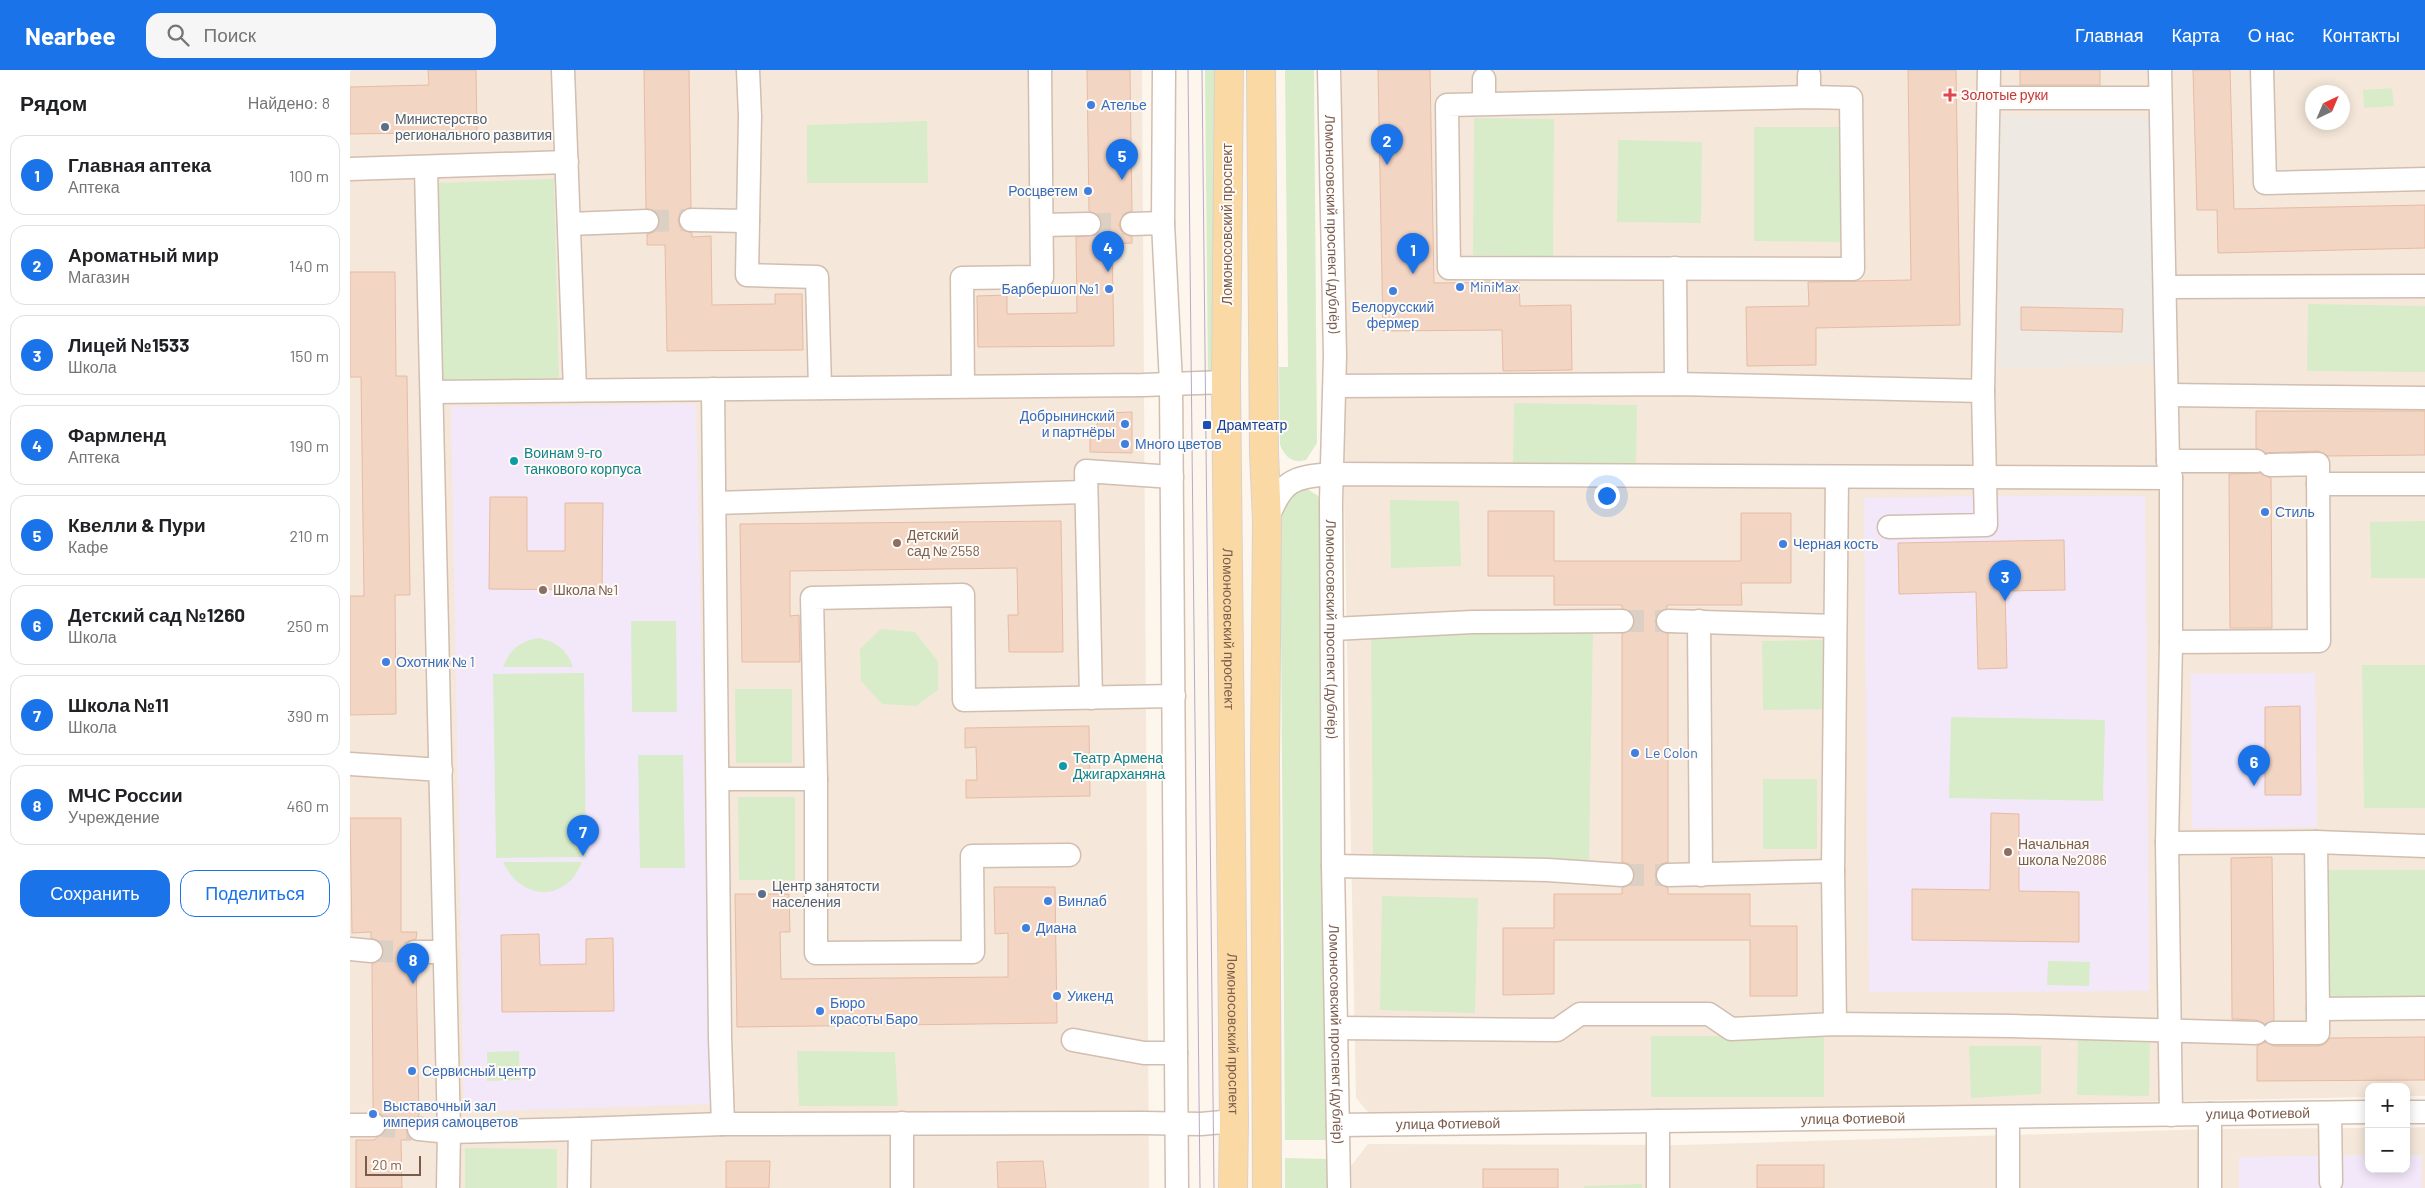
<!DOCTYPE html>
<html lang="ru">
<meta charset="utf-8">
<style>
body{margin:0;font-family:Barlow,sans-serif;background:#f6f6f6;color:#202124}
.controls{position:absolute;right:15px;bottom:15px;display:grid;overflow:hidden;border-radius:10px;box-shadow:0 2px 12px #0003}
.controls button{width:45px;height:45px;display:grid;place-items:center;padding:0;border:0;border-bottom:1px solid #e0e0e0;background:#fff;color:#202124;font:25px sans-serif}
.compass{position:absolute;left:1955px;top:15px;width:45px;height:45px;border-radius:50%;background:#fff;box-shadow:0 2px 12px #0003;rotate:44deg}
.scale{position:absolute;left:15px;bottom:12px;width:56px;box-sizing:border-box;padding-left:5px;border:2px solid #7a5c4d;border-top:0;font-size:14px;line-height:18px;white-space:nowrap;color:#7a5c4d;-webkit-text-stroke:4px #fffaf3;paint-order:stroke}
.you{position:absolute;left:1256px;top:425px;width:18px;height:18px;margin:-12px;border:4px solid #fff;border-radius:50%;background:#1a73e8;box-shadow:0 0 0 8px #1a73e833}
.badge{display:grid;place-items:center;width:32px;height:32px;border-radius:50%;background:#1a73e8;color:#fff;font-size:16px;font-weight:700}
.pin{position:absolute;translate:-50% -41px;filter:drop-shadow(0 1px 2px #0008)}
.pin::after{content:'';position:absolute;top:26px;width:18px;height:15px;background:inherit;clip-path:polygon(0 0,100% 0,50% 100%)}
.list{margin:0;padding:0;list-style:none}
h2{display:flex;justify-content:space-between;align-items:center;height:65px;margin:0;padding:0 20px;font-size:21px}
h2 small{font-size:16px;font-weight:400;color:#757577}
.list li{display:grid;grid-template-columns:32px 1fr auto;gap:15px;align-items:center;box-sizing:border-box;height:80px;margin:0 10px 10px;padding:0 10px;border:1px solid #e0e0e0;border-radius:15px}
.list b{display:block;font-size:19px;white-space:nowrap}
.list p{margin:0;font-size:16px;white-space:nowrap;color:#757577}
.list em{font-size:16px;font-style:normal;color:#757577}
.actions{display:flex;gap:10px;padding:15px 20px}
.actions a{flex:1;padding:11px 0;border:1px solid #1a73e8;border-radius:15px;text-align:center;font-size:18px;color:#1a73e8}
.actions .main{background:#1a73e8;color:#fff}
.icon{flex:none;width:28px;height:28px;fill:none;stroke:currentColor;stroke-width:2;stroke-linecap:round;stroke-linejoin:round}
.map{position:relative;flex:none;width:2075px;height:1118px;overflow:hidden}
header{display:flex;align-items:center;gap:30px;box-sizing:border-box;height:70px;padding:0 25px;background:#1a73e8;color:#fff}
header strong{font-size:24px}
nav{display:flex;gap:28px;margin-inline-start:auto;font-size:18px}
.search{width:350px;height:45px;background:#f6f6f6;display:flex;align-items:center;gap:12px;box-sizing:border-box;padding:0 18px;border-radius:15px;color:#757577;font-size:19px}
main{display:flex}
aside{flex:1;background:#fff}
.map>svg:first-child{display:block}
.residential{fill:#f5e8da;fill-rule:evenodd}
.industrial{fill:#efe9e4}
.education{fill:#f3e8fa}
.green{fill:#d8ecc9}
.building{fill:#f3d5c3;stroke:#e6bba3}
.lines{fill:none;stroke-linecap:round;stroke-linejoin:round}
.minor-tunnel{stroke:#dcd0c4;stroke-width:22;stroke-dasharray:22 11;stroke-linecap:butt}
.minor-casing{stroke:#d1beb0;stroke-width:25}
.major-casing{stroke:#dad1cd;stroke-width:30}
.minor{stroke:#fff;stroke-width:22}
.major{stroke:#fbd9a5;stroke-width:28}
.tram{stroke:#b9a8c9;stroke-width:1}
.health-dot{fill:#e0444e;stroke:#fffaf3;stroke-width:2}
.shop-dot{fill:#3f7fe0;stroke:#fffaf3;stroke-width:2}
.service-dot{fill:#5c6f8a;stroke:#fffaf3;stroke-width:2}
.transit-dot{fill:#1a4fb4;stroke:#fffaf3;stroke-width:2}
.culture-dot{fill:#0f9aa8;stroke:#fffaf3;stroke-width:2}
.education-dot{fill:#8d6e63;stroke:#fffaf3;stroke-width:2}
.labels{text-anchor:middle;stroke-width:4;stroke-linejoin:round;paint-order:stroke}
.health-label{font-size:14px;fill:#be3a42;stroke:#fffaf3;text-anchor:start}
.shop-label{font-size:14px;fill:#366cbe;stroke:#fffaf3;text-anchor:start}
.service-label{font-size:14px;fill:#4e5e75;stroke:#fffaf3;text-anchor:start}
.street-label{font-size:14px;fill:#7a5c4d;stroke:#fffaf3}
.transit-label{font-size:14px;fill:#164399;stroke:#fffaf3;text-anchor:start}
.culture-label{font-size:14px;fill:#0d838f;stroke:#fffaf3;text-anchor:start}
.education-label{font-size:14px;fill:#785e54;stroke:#fffaf3;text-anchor:start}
</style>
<header>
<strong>Nearbee</strong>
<div class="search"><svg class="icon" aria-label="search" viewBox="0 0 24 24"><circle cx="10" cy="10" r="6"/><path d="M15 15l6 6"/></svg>Поиск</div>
<nav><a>Главная</a><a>Карта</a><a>О нас</a><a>Контакты</a></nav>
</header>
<main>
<aside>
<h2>Рядом<small>Найдено: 8</small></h2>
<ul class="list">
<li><span class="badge">1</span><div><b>Главная аптека</b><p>Аптека</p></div><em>100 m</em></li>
<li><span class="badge">2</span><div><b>Ароматный мир</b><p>Магазин</p></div><em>140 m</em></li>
<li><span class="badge">3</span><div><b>Лицей №1533</b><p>Школа</p></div><em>150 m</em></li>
<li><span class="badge">4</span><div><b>Фармленд</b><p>Аптека</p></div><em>190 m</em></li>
<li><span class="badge">5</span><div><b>Квелли &amp; Пури</b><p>Кафе</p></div><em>210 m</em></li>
<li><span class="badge">6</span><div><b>Детский сад №1260</b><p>Школа</p></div><em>250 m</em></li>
<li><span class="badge">7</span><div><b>Школа №11</b><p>Школа</p></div><em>390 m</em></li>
<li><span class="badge">8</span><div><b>МЧС России</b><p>Учреждение</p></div><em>460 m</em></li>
</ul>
<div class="actions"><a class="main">Сохранить</a><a>Поделиться</a></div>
</aside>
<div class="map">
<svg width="2075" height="1118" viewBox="0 0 2075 1118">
<rect width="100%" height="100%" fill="#fdf6ec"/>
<g class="residential">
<polygon points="0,0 792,0 799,1118 0,1118"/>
<path d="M992,0H2075V1026H2056V1017H2019V1027L1023,1048L1006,1028L991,276ZM1962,22H1992V52H1962Z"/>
<polygon points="2075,1057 2075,1118 1002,1118 1001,1096 1018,1074 1331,1075 1860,1059 2019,1058 2019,1099 2056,1099 2056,1058"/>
</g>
<polygon class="industrial" points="1651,45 1804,47 1805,294 1648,299"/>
<g class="education">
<polygon points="346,334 361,1034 114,1042 101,337"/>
<polygon points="1635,426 1795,426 1799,921 1519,922 1514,428"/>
<polygon points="1965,603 1967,757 1842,758 1841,604"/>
<polygon points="2019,1085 2019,1099 2056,1099 2056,1085 2072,1085 2072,1118 1889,1118 1889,1087"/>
</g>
<g class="green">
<polygon points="855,0 867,0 868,308 858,308"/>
<path d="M935,0H964L967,373L956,390C943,394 935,387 930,375L929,297H938Z"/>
<polygon points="2042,18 2044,36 2014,38 2013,20"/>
<polygon points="1124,48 1204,49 1203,186 1123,185"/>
<polygon points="577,51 578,113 457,113 457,55"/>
<polygon points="1404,57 1491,57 1490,172 1404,171"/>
<polygon points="1268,70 1352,72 1351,153 1267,152"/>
<polygon points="204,109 209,308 93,311 86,113"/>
<polygon points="1958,234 2075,236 2075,302 1957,301"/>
<polygon points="1164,333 1287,335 1286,398 1163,397"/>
<polygon points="956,418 968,426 972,434 977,1070 935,1070 930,436 936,424"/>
<polygon points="1040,430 1109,431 1111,496 1041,498"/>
<polygon points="2075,451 2075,508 2021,508 2020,452"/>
<polygon points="281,551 326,551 327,642 282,642"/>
<polygon points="1243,558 1239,791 1023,788 1021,563"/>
<polygon points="531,559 565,562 588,592 588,620 566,636 532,634 511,611 510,579"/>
<path d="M189,568C207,572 217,580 223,597H153C160,579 170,571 189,568Z"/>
<polygon points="1474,570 1475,639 1413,640 1412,571"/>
<polygon points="2012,595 2075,595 2075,738 2014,738"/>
<polygon points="234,603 236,787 146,788 143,604"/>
<polygon points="385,619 442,619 442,693 386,693"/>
<polygon points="1601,647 1755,650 1753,731 1599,728"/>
<polygon points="288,685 333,685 335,798 290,798"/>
<rect x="1413" y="709" width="54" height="70"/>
<polygon points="388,727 445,727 445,810 389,810"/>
<path d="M153,792H232C216,833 171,831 153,792Z"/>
<polygon points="1976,800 2075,800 2075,926 1977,927"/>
<polygon points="1032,826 1128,828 1125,943 1030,940"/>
<polygon points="1698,891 1740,892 1739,916 1697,915"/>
<rect x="1301" y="966" width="173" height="61"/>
<polygon points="1728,967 1800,967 1799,1026 1727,1025"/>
<polygon points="1619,976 1691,976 1691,1024 1621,1028"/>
<polygon points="169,981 170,1010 137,1011 137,982"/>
<polygon points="447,981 545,982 548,1036 449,1036"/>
<polygon points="115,1078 207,1079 207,1118 115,1118"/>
<polygon points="935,1088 977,1089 977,1118 935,1118"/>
<polygon points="1292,1114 1292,1118 1234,1118 1234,1116"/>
</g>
<g class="building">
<polygon points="78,0 126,0 127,62 0,64 0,17 79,15"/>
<polygon points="294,0 339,0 341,137 330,143 328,150 330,157 335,161 342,163 342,167 361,166 362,235 425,234 425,224 452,224 453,280 317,281 315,175 297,175 297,164 304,162 310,151 308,144 296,138"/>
<polygon points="737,0 780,0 782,141 775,143 769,154 771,161 782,167 782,173 762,174 764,276 628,277 627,226 657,225 657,244 727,243 726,167 745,165 750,161 752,154 750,147 739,141"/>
<polygon points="1028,0 1080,0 1084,213 1169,212 1170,236 1221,235 1222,300 1153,301 1152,260 1033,261"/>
<polygon points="1558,0 1606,0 1610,255 1466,258 1466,295 1397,296 1396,237 1459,236 1458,212 1561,210"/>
<rect x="1670" y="0" width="80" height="15"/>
<polygon points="1843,0 1880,0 1884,139 2075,135 2075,178 1868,183 1867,140 1847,140"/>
<polygon points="0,202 45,202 46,306 57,306 60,525 45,525 46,644 0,645 0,526 14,526 11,307 0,307"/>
<polygon points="1671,237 1773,239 1772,262 1671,260"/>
<polygon points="1906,341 2075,341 2075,385 1978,386 1968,381 1916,383 1906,378"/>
<polygon points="782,342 782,383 740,382 740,362 757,343"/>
<polygon points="1910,403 1921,408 1922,558 1880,558 1879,404"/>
<polygon points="140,427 177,427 177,481 215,481 215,433 253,433 252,520 139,519"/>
<polygon points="1138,441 1204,441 1204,491 1391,491 1391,443 1441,443 1441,513 1391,513 1392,535 1317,535 1317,538 1307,545 1305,551 1307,558 1318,564 1318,792 1311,794 1305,805 1307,812 1318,818 1318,824 1400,824 1400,856 1447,856 1447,926 1400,926 1400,870 1204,870 1204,924 1153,925 1153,858 1204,858 1204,824 1272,824 1272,818 1283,812 1285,805 1284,799 1279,794 1272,792 1272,564 1283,558 1285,550 1283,544 1272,538 1272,535 1204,535 1204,506 1138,506"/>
<polygon points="711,451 713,582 659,582 658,545 668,545 667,498 440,501 440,546 449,545 450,592 392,592 390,454"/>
<polygon points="1714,470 1715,520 1655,521 1657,598 1628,599 1626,522 1549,524 1548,473"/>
<polygon points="1950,636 1951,725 1915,725 1915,637"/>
<polygon points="739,656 740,726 616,728 616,710 627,710 626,677 615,678 615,658"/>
<polygon points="1641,743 1669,744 1669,821 1729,822 1729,872 1562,870 1562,819 1640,820"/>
<polygon points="0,748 51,748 51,862 67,862 66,869 58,871 52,882 53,888 58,893 66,895 69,1046 59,1051 56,1057 57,1064 61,1070 51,1070 52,1118 6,1118 6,1070 24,1070 35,1062 37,1055 31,1044 23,1042 23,1030 22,894 31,889 34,882 29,871 21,868 21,862 2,863"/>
<polygon points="1922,787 1924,950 1915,954 1906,950 1882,949 1881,788"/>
<polygon points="644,817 705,817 707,953 387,957 385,824 439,824 440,862 430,862 431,909 658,907 658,863 645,864"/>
<polygon points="189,864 190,895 236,894 236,869 263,868 264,941 152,942 151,865"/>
<polygon points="2075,967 2075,1010 1907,1011 1907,976 1915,972 1924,976 1968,976 1975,974 1980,968"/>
<polygon points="376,1091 420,1091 419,1118 376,1118"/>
<polygon points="693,1091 696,1118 648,1118 647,1092"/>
<rect x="1407" y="1095" width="67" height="23"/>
<rect x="1133" y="1099" width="75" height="19"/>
</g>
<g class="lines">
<g class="minor-tunnel">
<polyline points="297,151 341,150"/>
<polyline points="739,154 782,154"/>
<polyline points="1272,551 1318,551"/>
<polyline points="1272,805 1318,805"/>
<polyline points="21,881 65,882"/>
<polyline points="24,1055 69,1059"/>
</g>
<defs>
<g id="minor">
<polyline points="213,0 225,320"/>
<polyline points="398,0 400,46 397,205 467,207 470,318"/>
<polyline points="814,0 813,153 821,313 827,1118"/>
<path id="s1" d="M979,0L985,286L981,431L983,796L989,1118"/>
<polyline points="1810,0 1818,391 1821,408 1821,572 1817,773 1821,1045"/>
<polyline points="1912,0 1915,113 2075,109"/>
<polyline points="1459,5 1459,27"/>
<polyline points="1134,9 1134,33"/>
<polygon points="1459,27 1501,28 1503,199 1099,198 1097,35"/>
<polyline points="1639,28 1810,28"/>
<polyline points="76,98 99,1062 230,1059"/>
<polyline points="0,99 217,92"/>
<polyline points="341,150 398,151"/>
<polyline points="219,154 297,151"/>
<polyline points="782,154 813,153"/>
<polyline points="692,155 739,154"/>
<polyline points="1325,198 1326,314"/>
<polyline points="1816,217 2075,216"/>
<polyline points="613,316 612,208 692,207 690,0"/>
<polyline points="985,316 1326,314 1633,321"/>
<polyline points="363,319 370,968 373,1054"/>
<polyline points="82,322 793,315 876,312"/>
<polyline points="1817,325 2075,328"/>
<polyline points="1818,391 1906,391"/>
<polyline points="1968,414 2075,414"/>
<polyline points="365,433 735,422"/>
<path d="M917,450C932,411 941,407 982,404L1821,408"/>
<polyline points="1539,457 1636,455 1633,321 1639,0"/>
<polyline points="1318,551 1484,556"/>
<polyline points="1349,551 1351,805"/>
<polyline points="983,559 1122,552 1272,551"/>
<polyline points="1821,572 1969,571 1968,394 1920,395"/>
<polyline points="741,628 736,401 822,407"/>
<polyline points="0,694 91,700"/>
<polyline points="368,709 466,709 466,883 623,882 622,786 719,785"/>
<polyline points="466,709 462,528 613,525 614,630 824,626"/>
<polyline points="1966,772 2075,776"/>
<polyline points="1817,773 1966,772 1968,939 2075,938"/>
<polyline points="983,796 1198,800 1272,805"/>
<polyline points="1318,805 1483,801"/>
<polyline points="0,879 21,881"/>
<polyline points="65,882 94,882"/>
<polyline points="1485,954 1483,801 1487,408"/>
<polyline points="987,958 1207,960 1230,944 1359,944 1381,959 1485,954 1662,956 1906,963"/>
<polyline points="1924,963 1968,963 1968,939"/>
<polyline points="723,970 794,983 826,983"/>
<polyline points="2056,1042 2075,1042"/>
<polyline points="1980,1043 1981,1112"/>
<polyline points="1860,1044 1860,1118"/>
<polyline points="552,1053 552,1118"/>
<polyline points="0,1055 24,1055"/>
<path id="s2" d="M988,1055L2019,1042"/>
<polyline points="69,1059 99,1062 98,1118"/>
<polyline points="229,1118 230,1059 373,1054 793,1053 851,1054 884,1051"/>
<polyline points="1308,1118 1308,1051"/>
<polyline points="1658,1118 1658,1047"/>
</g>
<g id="major">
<path id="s3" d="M879,0L876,312L884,1051L883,1118"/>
<polyline points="911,0 914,383 917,451 915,691 917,1118"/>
</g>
</defs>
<use href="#minor" class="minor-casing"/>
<use href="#major" class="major-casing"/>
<use href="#minor" class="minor"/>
<use href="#major" class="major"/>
<g class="tram">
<polyline points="838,0 850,1118"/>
<polyline points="852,0 864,1118"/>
</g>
</g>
<path class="health-dot" d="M1597.5 17.5h5v5h5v5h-5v5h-5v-5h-5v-5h5z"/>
<g class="shop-dot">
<circle cx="741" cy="35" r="5"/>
<circle cx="738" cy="121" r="5"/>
<circle cx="1110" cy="217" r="5"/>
<circle cx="759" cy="219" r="5"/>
<circle cx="1043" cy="221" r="5"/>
<circle cx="775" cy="354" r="5"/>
<circle cx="775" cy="374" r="5"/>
<circle cx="1915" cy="442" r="5"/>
<circle cx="1433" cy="474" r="5"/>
<circle cx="36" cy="592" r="5"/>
<circle cx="1285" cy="683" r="5"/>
<circle cx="698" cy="831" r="5"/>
<circle cx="676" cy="858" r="5"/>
<circle cx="707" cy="926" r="5"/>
<circle cx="470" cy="941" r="5"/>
<circle cx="62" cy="1001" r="5"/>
<circle cx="23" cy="1044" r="5"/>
</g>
<g class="service-dot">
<circle cx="35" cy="57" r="5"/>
<circle cx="412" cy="824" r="5"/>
</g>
<rect class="transit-dot" x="852" y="350" width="10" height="10" rx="2.5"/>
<g class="culture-dot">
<circle cx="164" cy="391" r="5"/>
<circle cx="713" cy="696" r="5"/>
</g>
<g class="education-dot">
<circle cx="547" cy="473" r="5"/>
<circle cx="193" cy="520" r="5"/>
<circle cx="1658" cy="782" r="5"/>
</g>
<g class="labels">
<g class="health-label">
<text x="1611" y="30">Золотые руки</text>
</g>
<g class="shop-label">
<text x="751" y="40">Ателье</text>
<text x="728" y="126" text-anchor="end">Росцветем</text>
<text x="1120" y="222">MiniMax</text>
<text x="749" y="224" text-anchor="end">Барбершоп №1</text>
<text x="1043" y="242" text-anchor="middle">Белорусский<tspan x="1043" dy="16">фермер</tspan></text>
<text x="765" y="351" text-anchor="end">Добрынинский<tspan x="765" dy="16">и партнёры</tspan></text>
<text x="785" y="379">Много цветов</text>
<text x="1925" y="447">Стиль</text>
<text x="1443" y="479">Черная кость</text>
<text x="46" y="597">Охотник № 1</text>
<text x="1295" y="688">Le Colon</text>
<text x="708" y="836">Винлаб</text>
<text x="686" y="863">Диана</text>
<text x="717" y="931">Уикенд</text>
<text x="480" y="938">Бюро<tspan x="480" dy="16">красоты Баро</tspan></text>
<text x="72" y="1006">Сервисный центр</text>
<text x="33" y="1041">Выставочный зал<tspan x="33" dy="16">империя самоцветов</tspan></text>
</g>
<g class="service-label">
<text x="45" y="54">Министерство<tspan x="45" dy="16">регионального развития</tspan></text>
<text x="422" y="821">Центр занятости<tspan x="422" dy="16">населения</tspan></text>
</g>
<g class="street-label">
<text transform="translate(877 154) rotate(-90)" y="5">Ломоносовский проспект</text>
<text dy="5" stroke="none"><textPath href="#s1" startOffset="154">Ломоносовский проспект (дублёр)</textPath></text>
<text dy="5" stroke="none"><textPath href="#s3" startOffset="559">Ломоносовский проспект</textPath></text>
<text dy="5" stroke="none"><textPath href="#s1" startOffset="559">Ломоносовский проспект (дублёр)</textPath></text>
<text dy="5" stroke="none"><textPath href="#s3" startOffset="964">Ломоносовский проспект</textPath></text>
<text dy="5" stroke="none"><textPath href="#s1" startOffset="964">Ломоносовский проспект (дублёр)</textPath></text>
<text dy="5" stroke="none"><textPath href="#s2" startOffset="920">улица Фотиевой</textPath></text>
<text dy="5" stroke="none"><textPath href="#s2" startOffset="515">улица Фотиевой</textPath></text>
<text dy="5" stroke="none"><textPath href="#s2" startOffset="110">улица Фотиевой</textPath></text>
</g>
<g class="transit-label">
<text x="867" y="360">Драмтеатр</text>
</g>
<g class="culture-label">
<text x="174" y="388">Воинам 9-го<tspan x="174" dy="16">танкового корпуса</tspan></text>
<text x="723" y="693">Театр Армена<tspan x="723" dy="16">Джигарханяна</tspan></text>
</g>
<g class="education-label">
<text x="557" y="470">Детский<tspan x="557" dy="16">сад № 2558</tspan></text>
<text x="203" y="525">Школа №1</text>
<text x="1668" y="779">Начальная<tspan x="1668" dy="16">школа №2086</tspan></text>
</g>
</g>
</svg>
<div class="controls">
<button>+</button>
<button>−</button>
</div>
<svg class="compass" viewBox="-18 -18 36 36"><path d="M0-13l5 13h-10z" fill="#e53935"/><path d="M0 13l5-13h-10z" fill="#757577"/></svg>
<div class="scale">20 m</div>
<div class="you"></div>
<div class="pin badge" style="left:1063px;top:204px">1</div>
<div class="pin badge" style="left:1037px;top:95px">2</div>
<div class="pin badge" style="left:1655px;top:531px">3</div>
<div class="pin badge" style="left:758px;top:202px">4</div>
<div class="pin badge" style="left:772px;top:110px">5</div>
<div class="pin badge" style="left:1904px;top:716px">6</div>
<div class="pin badge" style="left:233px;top:786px">7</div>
<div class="pin badge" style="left:63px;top:914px">8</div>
</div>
</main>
